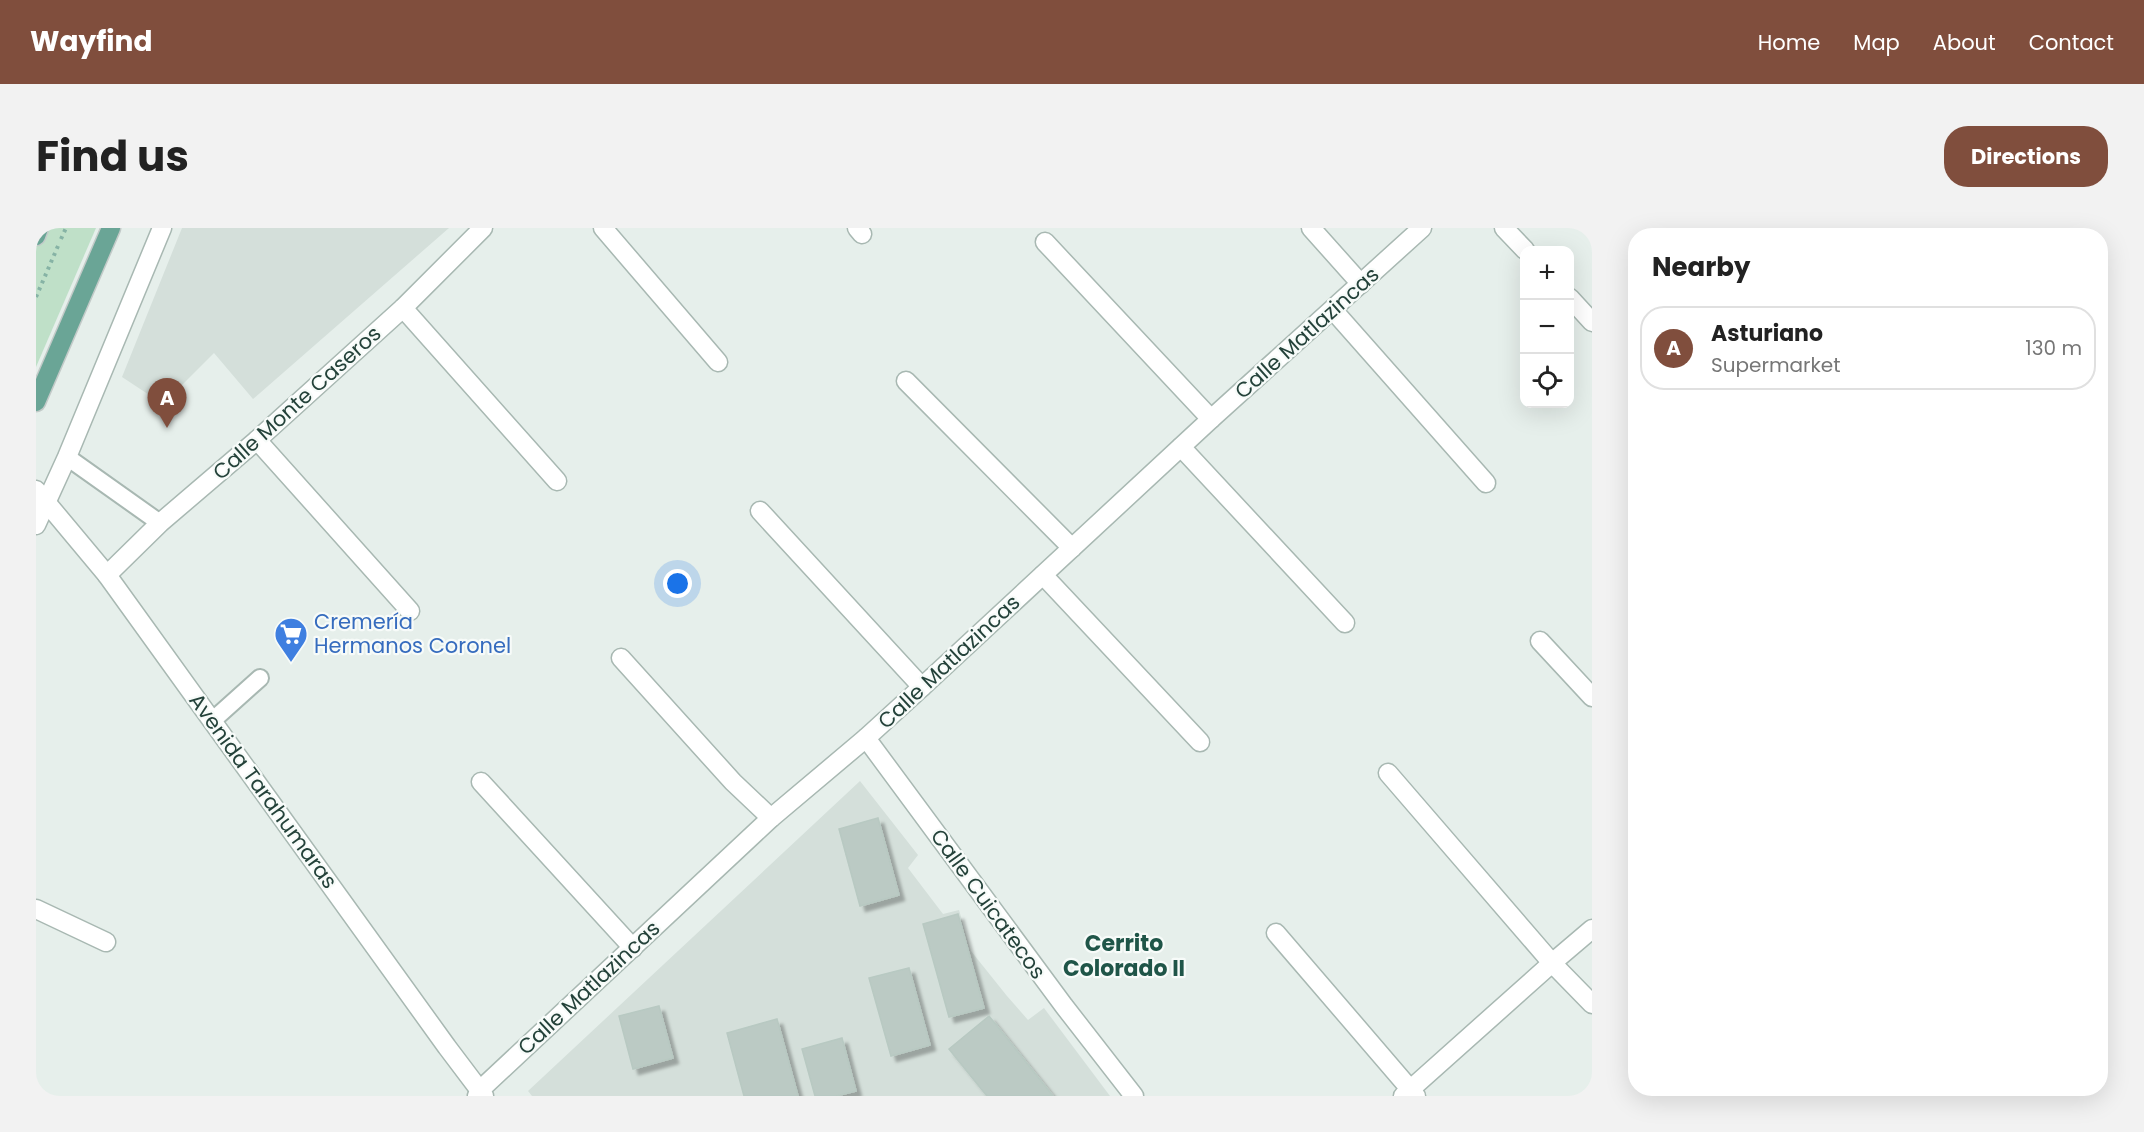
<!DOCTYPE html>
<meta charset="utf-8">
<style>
body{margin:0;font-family:Poppins,sans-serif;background:#f2f2f2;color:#222}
.controls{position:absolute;right:18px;top:18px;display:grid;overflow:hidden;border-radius:12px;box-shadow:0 6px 24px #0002}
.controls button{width:54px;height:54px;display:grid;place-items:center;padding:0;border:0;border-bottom:2px solid #e0e0e0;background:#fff;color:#222;font:30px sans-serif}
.you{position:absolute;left:642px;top:356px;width:21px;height:21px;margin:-15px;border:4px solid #fff;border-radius:50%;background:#1a73e8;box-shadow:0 0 0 9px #1a73e833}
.badge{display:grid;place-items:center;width:39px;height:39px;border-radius:50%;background:#804e3d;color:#fff;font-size:20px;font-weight:700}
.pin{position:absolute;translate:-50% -50px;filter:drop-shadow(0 2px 3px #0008)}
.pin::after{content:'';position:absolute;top:32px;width:21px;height:18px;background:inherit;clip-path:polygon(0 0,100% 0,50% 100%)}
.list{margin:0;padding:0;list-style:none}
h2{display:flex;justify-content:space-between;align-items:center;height:78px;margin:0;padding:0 24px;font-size:26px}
h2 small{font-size:20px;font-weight:400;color:#767676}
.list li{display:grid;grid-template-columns:39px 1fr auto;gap:18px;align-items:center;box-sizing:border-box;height:84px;margin:0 12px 12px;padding:0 12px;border:2px solid #e0e0e0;border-radius:24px}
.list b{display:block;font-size:22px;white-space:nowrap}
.list p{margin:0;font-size:20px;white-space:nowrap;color:#767676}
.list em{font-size:20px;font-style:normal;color:#767676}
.icon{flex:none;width:33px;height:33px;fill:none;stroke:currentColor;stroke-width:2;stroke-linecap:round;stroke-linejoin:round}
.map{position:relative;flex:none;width:1556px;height:868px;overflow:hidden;border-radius:24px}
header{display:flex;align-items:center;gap:36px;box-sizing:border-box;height:84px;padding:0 30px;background:#804e3d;color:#fff}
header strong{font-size:28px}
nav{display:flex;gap:33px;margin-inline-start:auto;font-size:21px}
.intro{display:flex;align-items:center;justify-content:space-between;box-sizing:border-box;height:144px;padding:0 36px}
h1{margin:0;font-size:42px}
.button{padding:15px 27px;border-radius:24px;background:#804e3d;color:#fff;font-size:21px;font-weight:700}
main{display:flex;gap:36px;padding:0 36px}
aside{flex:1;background:#fff;border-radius:24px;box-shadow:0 6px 24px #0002}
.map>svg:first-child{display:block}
.built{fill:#d4dfda}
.green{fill:#bfe0c8}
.building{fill:#bbcac4;stroke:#b8c9c2;stroke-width:1.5;filter:url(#shadow)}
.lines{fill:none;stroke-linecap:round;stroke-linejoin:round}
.service-casing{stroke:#a8b8b2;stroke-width:20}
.minor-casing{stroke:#a8b8b2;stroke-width:21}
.tertiary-casing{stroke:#a8b8b2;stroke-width:21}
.primary-casing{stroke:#c2cac8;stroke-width:21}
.path{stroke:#86b3a5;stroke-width:4;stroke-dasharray:3 4.5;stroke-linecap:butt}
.service{stroke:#fff;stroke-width:16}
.minor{stroke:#fff;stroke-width:18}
.tertiary{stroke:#fff;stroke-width:18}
.primary{stroke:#6aa596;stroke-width:18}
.labels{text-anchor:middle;stroke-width:4.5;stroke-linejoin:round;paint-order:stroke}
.street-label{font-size:21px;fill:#24423a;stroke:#f7fbf9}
.shop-label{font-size:21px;fill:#366cbe;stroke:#f7fbf9;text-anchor:start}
.neighbourhood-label{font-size:22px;font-weight:bold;fill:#1f5548;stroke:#f7fbf9}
</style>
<header>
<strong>Wayfind</strong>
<nav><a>Home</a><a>Map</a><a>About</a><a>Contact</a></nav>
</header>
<div class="intro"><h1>Find us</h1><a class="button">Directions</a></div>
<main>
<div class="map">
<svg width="1556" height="868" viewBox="0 0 1556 868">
<defs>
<filter id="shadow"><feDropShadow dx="5.5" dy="5.5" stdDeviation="1.5" flood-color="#0004"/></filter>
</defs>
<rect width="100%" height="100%" fill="#e6efeb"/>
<g class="built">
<polygon points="146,0 413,0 217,171 178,125 127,176 86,149"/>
<polygon points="824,553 882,627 872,640 907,686 923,682 935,723 971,768 992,792 1008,780 1074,868 496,868 492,863"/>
</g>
<polygon class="green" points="0,0 60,0 0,139"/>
<g class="building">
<polygon points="842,590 863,667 824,678 803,601"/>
<polygon points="922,686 948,780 913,789 887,696"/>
<polygon points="873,740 894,817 855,828 833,750"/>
<polygon points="623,778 637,830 597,841 583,788"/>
<polygon points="953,788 1017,868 951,868 913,821"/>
<polygon points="741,791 762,868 708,868 691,805"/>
<polygon points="806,810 820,863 800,868 779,868 766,821"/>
</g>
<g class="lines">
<defs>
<g id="service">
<polyline points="31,229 124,295"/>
<polyline points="176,493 224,450"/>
</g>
<g id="minor">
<polyline points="567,0 682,134"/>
<polyline points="821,0 826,6"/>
<polyline points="1275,0 1325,56"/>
<polyline points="1468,0 1489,22"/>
<polyline points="1009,14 1175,191"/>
<polyline points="1534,70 1556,94"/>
<polyline points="367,80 521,253"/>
<polyline points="1297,82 1450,255"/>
<polyline points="870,153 1036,320"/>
<polyline points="221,212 374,383"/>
<polyline points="1145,219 1309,395"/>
<polyline points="724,283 886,459"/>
<polyline points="71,347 411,819 448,868"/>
<polyline points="1007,347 1164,514"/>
<polyline points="1504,413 1556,469"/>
<polyline points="585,430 697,554 735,590"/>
<polyline points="830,510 1028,778 1098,868"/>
<polyline points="1352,545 1516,735 1556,776"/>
<polyline points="445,554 597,720"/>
<polyline points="0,681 70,714"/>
<polyline points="1240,705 1380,868"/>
<polyline points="441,868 444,862 735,590 830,510 886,459 1175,191 1386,0"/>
<polyline points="1367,868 1516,735 1556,701"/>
</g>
<g id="tertiary">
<polyline points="0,262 71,347 124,295 221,212 367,80 447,0"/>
<polyline points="0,297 31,229 126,0"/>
</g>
<g id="primary">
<polyline points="0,8 3,0"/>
<polyline points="0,174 75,0"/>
</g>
</defs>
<use href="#service" class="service-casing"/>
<use href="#minor" class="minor-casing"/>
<use href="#tertiary" class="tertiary-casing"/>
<use href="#primary" class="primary-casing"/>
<g class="path">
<polyline points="25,11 30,0"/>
<polyline points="0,69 22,18"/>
</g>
<use href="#service" class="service"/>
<use href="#minor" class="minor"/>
<use href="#tertiary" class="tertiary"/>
<use href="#primary" class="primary"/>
</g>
<defs>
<symbol id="supermarket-pin" viewBox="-11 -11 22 30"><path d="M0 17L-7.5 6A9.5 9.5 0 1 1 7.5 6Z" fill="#3f7fe0" stroke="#f7fbf9"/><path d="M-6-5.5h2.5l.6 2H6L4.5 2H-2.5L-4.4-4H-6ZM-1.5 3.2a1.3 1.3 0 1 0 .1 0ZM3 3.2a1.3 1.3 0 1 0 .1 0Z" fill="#fff"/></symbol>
</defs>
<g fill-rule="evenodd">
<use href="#supermarket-pin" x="236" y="387" width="38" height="52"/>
</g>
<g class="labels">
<g class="street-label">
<text transform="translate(1271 105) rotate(-42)" y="7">Calle Matlazincas</text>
<text transform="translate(261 175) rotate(-42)" y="7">Calle Monte Caseros</text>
<text transform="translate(913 434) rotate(-43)" y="7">Calle Matlazincas</text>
<text transform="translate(227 563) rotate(54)" y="7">Avenida Tarahumaras</text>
<text transform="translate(952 676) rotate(54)" y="7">Calle Cuicatecos</text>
<text transform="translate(553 760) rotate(-43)" y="7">Calle Matlazincas</text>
</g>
<g class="shop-label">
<text x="278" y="401">Cremería<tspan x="278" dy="24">Hermanos Coronel</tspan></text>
</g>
<g class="neighbourhood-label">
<text x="1088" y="723">Cerrito<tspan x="1088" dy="25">Colorado II</tspan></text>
</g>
</g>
</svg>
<div class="controls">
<button>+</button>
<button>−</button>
<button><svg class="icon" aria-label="locate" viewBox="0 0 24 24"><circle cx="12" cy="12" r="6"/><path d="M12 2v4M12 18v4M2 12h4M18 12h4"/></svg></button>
</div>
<div class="you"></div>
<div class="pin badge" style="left:131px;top:200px">A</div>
</div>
<aside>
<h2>Nearby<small></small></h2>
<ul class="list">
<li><span class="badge">A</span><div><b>Asturiano</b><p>Supermarket</p></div><em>130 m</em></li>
</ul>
</aside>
</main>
